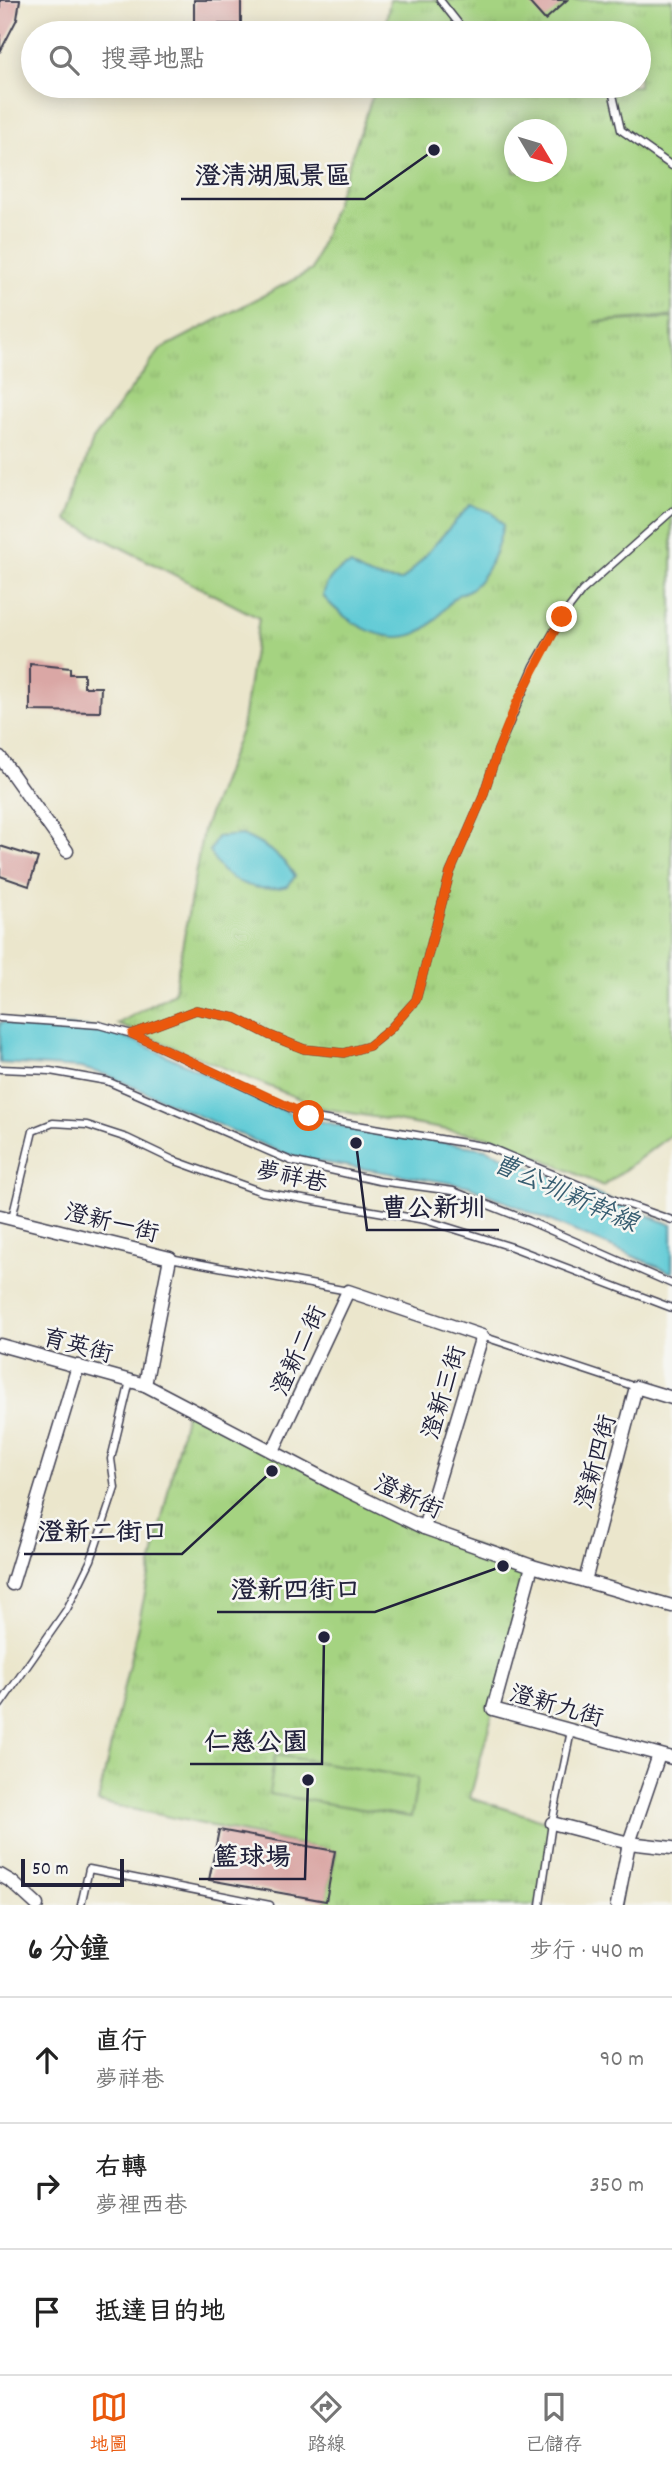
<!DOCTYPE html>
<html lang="zh-TW">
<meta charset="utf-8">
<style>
body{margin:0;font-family:Dekko,"LXGW WenKai TC",sans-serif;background:#f2f2f2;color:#222}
.compass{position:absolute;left:504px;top:119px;width:63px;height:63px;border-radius:50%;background:#fff;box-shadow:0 4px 18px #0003;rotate:128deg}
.scale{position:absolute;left:21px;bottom:18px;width:103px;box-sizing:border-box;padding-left:7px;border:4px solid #22223b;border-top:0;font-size:19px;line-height:24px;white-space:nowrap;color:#22223b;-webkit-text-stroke:5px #f6f6f2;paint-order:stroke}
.stop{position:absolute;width:21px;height:21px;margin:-16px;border:5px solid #ea580c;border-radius:50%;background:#fff}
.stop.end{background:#ea580c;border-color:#fff;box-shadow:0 2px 7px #0008}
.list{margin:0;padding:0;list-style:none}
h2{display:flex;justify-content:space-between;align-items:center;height:91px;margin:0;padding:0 28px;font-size:30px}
h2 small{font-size:23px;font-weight:400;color:#767676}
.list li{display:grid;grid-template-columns:46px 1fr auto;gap:21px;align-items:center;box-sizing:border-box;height:126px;padding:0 28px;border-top:2px solid #e0e0e0}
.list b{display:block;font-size:26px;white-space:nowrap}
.list p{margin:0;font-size:23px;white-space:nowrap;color:#767676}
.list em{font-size:23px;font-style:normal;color:#767676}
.icon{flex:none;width:38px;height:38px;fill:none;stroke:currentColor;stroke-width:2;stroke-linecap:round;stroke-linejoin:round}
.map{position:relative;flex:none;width:672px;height:1905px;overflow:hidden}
.search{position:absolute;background:#fff;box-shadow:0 4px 18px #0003;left:21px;right:21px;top:21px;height:77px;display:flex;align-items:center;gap:18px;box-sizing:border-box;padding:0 24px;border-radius:38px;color:#767676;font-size:26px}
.sheet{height:469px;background:#fff}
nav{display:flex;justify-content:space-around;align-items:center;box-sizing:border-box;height:98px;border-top:2px solid #e0e0e0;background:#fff;font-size:19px;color:#767676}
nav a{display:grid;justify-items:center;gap:4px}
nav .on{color:#ea580c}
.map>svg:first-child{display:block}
.grass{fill:url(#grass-tufts);stroke:#647a5e;stroke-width:2;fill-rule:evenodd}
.pitch{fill:#a5d381;stroke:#647a5e;stroke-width:2}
.water{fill:#5ecad5;stroke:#407688;stroke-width:2}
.building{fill:#daa7a5}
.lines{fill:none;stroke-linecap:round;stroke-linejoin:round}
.lane-casing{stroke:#403f51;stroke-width:9}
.street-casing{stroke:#403f51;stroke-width:15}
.lane{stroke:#fff;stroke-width:6}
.street{stroke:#fff;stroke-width:12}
.route{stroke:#ea580c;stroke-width:9}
.labels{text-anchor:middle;stroke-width:5;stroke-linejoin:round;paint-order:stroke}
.street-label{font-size:24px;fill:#22223b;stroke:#f6f6f2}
.water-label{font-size:26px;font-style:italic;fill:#375d71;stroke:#f6f6f2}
.leader{fill:none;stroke:#22223b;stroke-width:2.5}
.callout-dot{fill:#22223b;stroke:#f6f6f2;stroke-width:2.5}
.callout-label{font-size:26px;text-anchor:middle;font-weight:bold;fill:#22223b;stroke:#f6f6f2;stroke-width:5;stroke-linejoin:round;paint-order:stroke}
</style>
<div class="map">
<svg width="672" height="1905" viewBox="0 0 672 1905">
<defs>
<pattern id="grass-tufts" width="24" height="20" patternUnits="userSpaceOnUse" patternTransform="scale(1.75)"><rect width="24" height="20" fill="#a5d381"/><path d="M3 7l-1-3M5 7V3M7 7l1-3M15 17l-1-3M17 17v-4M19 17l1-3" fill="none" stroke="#8eb570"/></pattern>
</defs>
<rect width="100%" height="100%" fill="#f6f6f2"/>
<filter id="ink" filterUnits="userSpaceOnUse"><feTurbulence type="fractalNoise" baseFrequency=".0143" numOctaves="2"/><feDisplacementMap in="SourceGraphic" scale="14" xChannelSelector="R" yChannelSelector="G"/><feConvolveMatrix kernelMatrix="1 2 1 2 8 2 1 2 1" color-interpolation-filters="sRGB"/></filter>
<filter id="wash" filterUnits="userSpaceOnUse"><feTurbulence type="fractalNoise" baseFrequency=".00686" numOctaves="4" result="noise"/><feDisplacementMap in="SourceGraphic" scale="28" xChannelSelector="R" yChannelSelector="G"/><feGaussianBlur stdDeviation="1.57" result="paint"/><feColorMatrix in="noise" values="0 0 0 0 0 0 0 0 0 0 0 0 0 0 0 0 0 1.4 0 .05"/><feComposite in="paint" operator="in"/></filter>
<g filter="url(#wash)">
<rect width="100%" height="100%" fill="#ebe6cc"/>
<g class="grass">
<path d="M390,0H672V316L594,322L672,318V1134L603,1186L499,1139L322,1108L117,1024L174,993L203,830L242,728L259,618L67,520L93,440L161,349L312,270L376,86H639V33H384ZM514,130H556V172H514Z"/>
<polygon points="187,1407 424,1528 532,1566 470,1798 552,1823 540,1905 324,1905 336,1852 98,1802"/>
</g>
<polygon class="pitch" points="275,1755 418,1778 411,1817 269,1794"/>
<g class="water">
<path d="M471,505L491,512L503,525C498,547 490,573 472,588C468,592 462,592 458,595C448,602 441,615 432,623C398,655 347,625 323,596C327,578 334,571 351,565C367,577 383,580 402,581C426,557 446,529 471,505Z"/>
<path d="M242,835C263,844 283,856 295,876L288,886C258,894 221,882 210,851L217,837Z"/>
<polygon points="0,1022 94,1028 133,1040 296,1116 342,1126 486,1149 672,1225 672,1273 469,1186 303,1159 280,1152 107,1075 81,1068 0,1063"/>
</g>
<g id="blocks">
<g class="building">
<polygon points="0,0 20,0 17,19 0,52"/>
<rect x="194" y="0" width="47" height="24"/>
<polygon points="527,0 567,0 545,20"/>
<polygon points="30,664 70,668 70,674 84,674 84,687 101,687 100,712 30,711"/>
<polygon points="0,846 38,858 29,886 0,876"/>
<polygon points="219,1830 335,1851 326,1901 209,1880"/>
</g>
</g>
</g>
<g filter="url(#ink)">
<use href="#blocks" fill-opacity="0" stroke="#403f51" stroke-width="2"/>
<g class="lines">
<defs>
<g id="lane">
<polyline points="440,0 466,33"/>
<polyline points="565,33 571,33"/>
<polyline points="611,86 621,130 672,166"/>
<polyline points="0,1018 99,1025 132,1034 309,1117 488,1147 615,1200 672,1220"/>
<polyline points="132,1034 196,1010 236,1018 269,1035 304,1049 344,1053 369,1046 390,1029 416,1000 450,873 482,799 498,750 534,666 562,617 582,591 672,511"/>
<polyline points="0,1069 50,1071 107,1081 291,1161 379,1181 453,1191 529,1221 672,1284"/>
<polyline points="12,1218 33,1131 53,1123 87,1125 127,1138 173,1160 262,1192 425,1220 512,1247 672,1308"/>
<polyline points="170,1258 348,1291"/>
<polyline points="482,1336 636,1387"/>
<polyline points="0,1705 67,1609 91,1560 115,1488 111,1459 130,1381"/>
<polyline points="81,1905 89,1869 270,1905"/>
<polyline points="540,1905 552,1823 571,1731"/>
</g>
<g id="street">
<polyline points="0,757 67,851"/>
<polyline points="0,1216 170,1258 145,1385"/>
<polyline points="0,1345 145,1385 340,1487 424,1528 532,1566 672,1606"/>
<polyline points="273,1451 348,1291 482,1336 424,1528"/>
<polyline points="532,1566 493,1709 672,1758"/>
<polyline points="585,1581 636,1387 672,1398"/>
<polyline points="12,1584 78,1366"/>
<polyline points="552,1823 629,1843 672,1848"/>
<polyline points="0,1875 12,1882 37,1905"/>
<polyline points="617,1905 629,1843 659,1755"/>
</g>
</defs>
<use href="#lane" class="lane-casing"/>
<use href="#street" class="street-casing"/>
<use href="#lane" class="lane"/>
<use href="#street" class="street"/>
</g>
</g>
<g class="lines" filter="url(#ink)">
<polyline class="route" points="309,1116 132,1034 196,1010 236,1018 269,1035 304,1049 344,1053 369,1046 390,1029 416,1000 450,873 482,799 498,750 517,702 562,617"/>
</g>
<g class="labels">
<g class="street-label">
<text transform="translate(292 1176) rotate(12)" y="8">夢祥巷</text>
<text transform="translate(112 1222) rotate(14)" y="8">澄新一街</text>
<text transform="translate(78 1345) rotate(15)" y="8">育英街</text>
<text transform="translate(298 1350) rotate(-65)" y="8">澄新二街</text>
<text transform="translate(443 1392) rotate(-73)" y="8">澄新三街</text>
<text transform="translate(595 1461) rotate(-75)" y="8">澄新四街</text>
<text transform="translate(409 1496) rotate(25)" y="8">澄新街</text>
<text transform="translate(557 1705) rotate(16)" y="8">澄新九街</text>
</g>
<g class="water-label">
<text transform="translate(566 1192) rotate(24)" y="9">曹公圳新幹線</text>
</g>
</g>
<path class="leader" d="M434 150L365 199H181M356 1143L367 1230H499M272 1471L182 1554H24M503 1566L375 1612H217M324 1637L322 1764H190M308 1780L305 1879H199"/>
<g class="callout-dot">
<circle cx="434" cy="150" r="7"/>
<circle cx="356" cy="1143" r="7"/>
<circle cx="272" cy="1471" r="7"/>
<circle cx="503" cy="1566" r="7"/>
<circle cx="324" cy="1637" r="7"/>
<circle cx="308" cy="1780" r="7"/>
</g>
<g class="callout-label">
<text x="273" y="184">澄清湖風景區</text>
<text x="433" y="1216">曹公新圳</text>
<text x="103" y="1540">澄新二街口</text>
<text x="296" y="1598">澄新四街口</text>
<text x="256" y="1750">仁慈公園</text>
<text x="252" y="1865">籃球場</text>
</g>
</svg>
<svg class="compass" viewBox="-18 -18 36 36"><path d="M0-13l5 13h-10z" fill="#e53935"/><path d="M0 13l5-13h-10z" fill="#767676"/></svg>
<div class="scale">50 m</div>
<div class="stop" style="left:309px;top:1116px"></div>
<div class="stop end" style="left:562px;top:617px"></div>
<div class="search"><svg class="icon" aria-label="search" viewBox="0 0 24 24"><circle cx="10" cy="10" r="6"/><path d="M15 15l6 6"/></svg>搜尋地點</div>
</div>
<section class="sheet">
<h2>6 分鐘<small>步行 · 440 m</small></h2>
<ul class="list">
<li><svg class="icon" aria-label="ahead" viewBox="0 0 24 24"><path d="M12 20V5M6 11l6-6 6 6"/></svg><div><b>直行</b><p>夢祥巷</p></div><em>90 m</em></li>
<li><svg class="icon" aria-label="right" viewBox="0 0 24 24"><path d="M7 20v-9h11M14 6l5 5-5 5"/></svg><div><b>右轉</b><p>夢裡西巷</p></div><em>350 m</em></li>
<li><svg class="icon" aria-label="arrive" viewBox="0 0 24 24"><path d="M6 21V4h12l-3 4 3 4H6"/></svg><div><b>抵達目的地</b></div></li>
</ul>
</section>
<nav>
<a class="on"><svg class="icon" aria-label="map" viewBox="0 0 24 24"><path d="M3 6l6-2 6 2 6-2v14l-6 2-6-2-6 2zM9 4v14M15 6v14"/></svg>地圖</a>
<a><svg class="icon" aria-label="directions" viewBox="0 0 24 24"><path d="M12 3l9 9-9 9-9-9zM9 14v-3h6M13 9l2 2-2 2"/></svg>路線</a>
<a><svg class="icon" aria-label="saved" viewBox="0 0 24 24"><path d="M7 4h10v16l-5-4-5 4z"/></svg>已儲存</a>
</nav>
